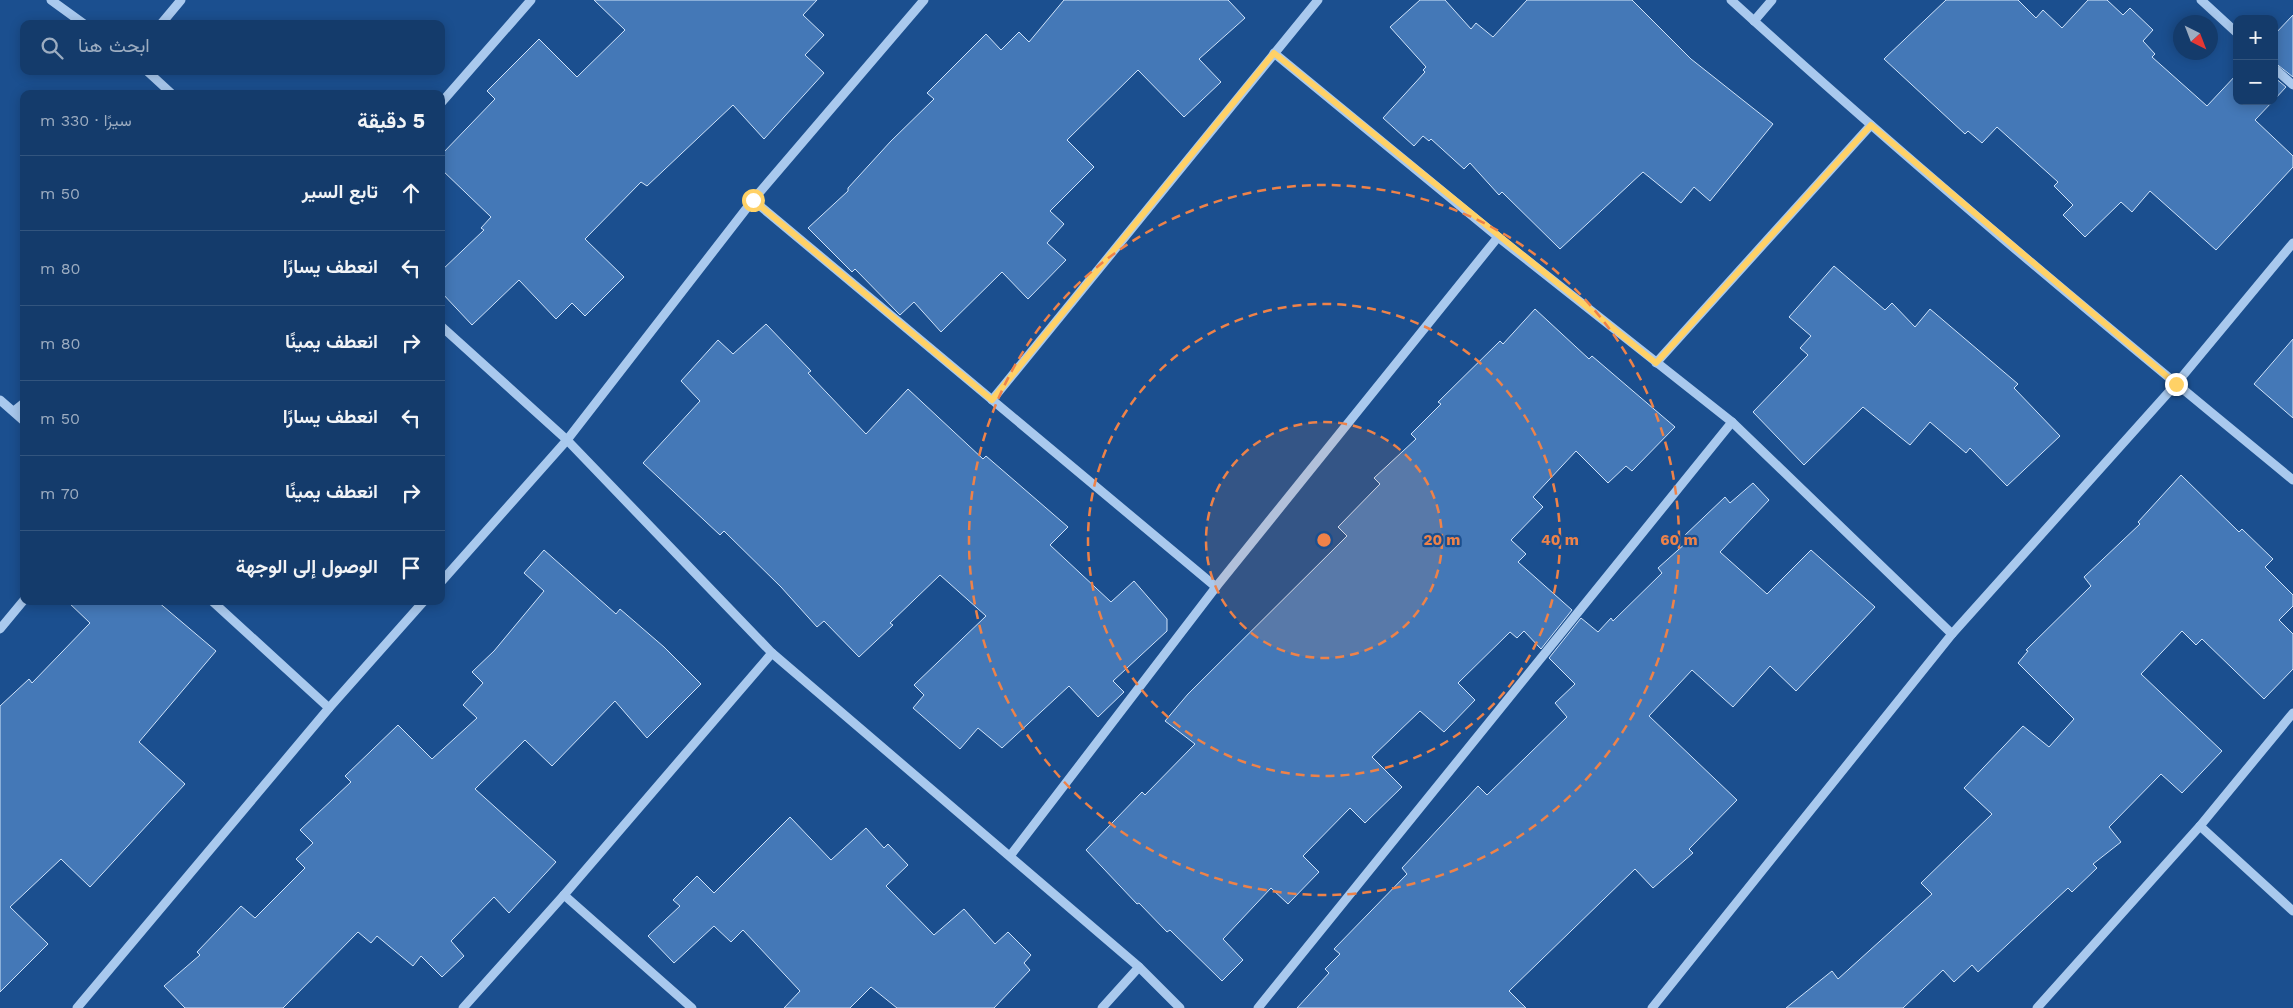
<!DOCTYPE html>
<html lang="ar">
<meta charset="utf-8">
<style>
body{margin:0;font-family:"Work Sans",Vazirmatn,sans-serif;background:#214673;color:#f1f3f6;direction:rtl}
.controls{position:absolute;right:15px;top:15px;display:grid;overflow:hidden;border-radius:10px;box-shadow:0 2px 12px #0003}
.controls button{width:45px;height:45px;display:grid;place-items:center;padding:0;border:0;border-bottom:1px solid #33557e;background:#143b6b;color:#f1f3f6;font:25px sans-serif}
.compass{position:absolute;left:2173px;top:15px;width:45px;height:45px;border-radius:50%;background:#143b6b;box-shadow:0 2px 12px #0003;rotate:138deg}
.stop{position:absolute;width:15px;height:15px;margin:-11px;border:4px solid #ffd166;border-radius:50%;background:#fff}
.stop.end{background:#ffd166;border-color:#fff;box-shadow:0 1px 5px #0008}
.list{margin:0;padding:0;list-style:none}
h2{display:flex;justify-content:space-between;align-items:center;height:65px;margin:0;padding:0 20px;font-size:21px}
h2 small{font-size:16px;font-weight:400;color:#9dadc1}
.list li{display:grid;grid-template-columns:32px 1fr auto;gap:15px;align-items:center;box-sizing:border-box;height:75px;padding:0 20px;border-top:1px solid #33557e}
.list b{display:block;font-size:19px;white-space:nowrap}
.list em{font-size:16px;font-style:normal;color:#9dadc1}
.icon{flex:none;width:28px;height:28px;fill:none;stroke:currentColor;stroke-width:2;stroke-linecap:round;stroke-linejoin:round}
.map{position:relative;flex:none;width:2293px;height:1008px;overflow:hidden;direction:ltr}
.search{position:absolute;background:#143b6b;box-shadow:0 2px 12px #0003;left:20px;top:20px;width:425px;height:55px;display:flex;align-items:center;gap:12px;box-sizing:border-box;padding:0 18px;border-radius:10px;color:#9dadc1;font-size:19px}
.panel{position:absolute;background:#143b6b;box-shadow:0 2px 12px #0003;left:20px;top:90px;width:425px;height:515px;border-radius:10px;direction:rtl}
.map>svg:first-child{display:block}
.building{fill:#4478b7;stroke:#cfe3fa}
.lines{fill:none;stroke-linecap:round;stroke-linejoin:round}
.minor{stroke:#a9c9ee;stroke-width:9}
.route{stroke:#ffd166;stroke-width:6}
.ring{fill:none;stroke:#ee8249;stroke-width:2.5;stroke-dasharray:9 6}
.centre{fill:#ee8249;stroke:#1b4f8f;stroke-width:2.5}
.ring-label{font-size:15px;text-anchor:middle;font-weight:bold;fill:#ee8249;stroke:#1b4f8f;stroke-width:4.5;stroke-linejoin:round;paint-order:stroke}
</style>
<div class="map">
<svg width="2293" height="1008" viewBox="0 0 2293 1008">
<rect width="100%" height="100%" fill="#1b4f8f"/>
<g class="building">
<polygon points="594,0 817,0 803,15 824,35 805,55 824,73 764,139 733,105 647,186 641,182 585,239 624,277 585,316 572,303 556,319 519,280 472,325 441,292 441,271 484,230 481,228 491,217 441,169 441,155 495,99 487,91 539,39 577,77 625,30"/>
<polygon points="1064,0 1228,0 1245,18 1199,59 1221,82 1184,117 1138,70 1067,140 1094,167 1050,211 1064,224 1047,243 1066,260 1028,299 1002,272 941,332 914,302 900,315 855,269 852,272 808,228 848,191 848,188 891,141 934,99 927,93 986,34 1001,50 1019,32 1029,42"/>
<polygon points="1420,0 1445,0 1471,29 1476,23 1493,37 1527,0 1632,0 1691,59 1773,124 1710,201 1694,187 1681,203 1643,172 1560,249 1502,192 1499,195 1470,163 1464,169 1431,139 1429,141 1423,136 1414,146 1383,118 1425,72 1423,70 1426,67 1390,27"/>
<polygon points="1946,0 2018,0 2036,18 2043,10 2062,28 2088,0 2107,0 2123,15 2130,8 2153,30 2143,41 2155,54 2152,57 2207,106 2237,74 2237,101 2273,101 2255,120 2293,156 2293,167 2216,250 2150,191 2132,212 2121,202 2085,237 2063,215 2073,205 2054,186 2058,182 1997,127 1982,143 1968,131 1965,134 1884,59"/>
<polygon points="2293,15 2293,77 2274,62 2274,35"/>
<polygon points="2274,77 2286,87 2274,100"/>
<polygon points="1834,266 1885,310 1892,303 1915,327 1930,309 2018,384 2014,388 2060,436 2007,486 1970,448 1966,453 1930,422 1910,445 1863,407 1804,465 1753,412 1808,355 1800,348 1811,336 1789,317"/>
<polygon points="1535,309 1589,359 1592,356 1675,427 1632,471 1626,466 1608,483 1576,451 1533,497 1543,507 1511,540 1526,554 1518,562 1572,610 1541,649 1524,631 1517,638 1510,632 1458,683 1475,700 1444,732 1420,711 1372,757 1402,787 1365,823 1350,808 1303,856 1319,872 1288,904 1271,888 1223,939 1243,960 1222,981 1170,930 1167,932 1139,903 1137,904 1086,850 1142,792 1145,795 1195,744 1165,721 1188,694 1347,536 1338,527 1380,484 1374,478 1416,439 1411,434 1441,404 1438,402 1500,341 1503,344"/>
<polygon points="766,324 811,371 808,373 866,434 908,389 983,459 986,456 1068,527 1050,545 1111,602 1134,581 1167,619 1167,631 1113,681 1124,692 1098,717 1069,686 1002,748 978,728 960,749 913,708 924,695 914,685 986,616 940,575 890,623 893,625 859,657 824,621 817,627 781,587 724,531 720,535 643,463 700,401 681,381 718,340 733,354"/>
<polygon points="2293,339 2293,418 2254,384"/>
<polygon points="2181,475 2239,532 2242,529 2273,559 2265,567 2293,595 2293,606 2279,620 2293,634 2293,669 2264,699 2202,639 2196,645 2182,631 2141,674 2222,751 2182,793 2161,774 2109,827 2121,842 2093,864 2097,868 2072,892 2068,888 1978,972 1972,965 1954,982 1943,970 1903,1008 1786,1008 1832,971 1838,979 1932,894 1921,883 1992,814 1964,788 2023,726 2049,747 2074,719 2018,663 2028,651 2026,650 2091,586 2084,577 2140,524 2138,522"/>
<polygon points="1753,483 1769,500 1720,552 1767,594 1811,550 1875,607 1796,691 1770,666 1733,707 1692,670 1649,716 1737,800 1689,849 1693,853 1653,888 1635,869 1509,991 1526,1008 1297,1008 1329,973 1325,969 1340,954 1334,949 1407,874 1402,868 1478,786 1487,795 1567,717 1555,703 1575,684 1549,658 1581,618 1598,632 1611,618 1613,621 1662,573 1658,568 1687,542 1683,537 1725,497 1730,503"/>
<polygon points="544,550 616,614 620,609 664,647 701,684 647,738 615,701 552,766 525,740 475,789 556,862 509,913 494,897 451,941 464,956 442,977 421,956 413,966 377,936 371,943 358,932 283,1008 185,1008 164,986 200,955 197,952 241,906 255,918 305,868 296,859 313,843 300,830 351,782 345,776 398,725 432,759 477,718 463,705 483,683 472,672 494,651 544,591 524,573"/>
<polygon points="67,601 157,601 216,651 139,742 185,784 90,887 61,859 10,907 48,944 0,992 0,706 29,679 32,683 90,623"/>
<polygon points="790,817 831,860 866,828 884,848 888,844 908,865 886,886 934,935 964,909 995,944 1008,932 1031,955 1024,963 1030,970 994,1008 897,1008 871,987 850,1008 784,1008 800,991 743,930 731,942 714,926 674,963 648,936 680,906 673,900 697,876 714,893"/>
</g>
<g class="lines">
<g class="minor">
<polyline points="51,0 84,24"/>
<path d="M1731,0C1913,166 2103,324 2293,480"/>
<polyline points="2201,0 2237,33"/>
<polyline points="1754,21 1772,0"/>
<polyline points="161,24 181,0"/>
<polyline points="1274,53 1498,237 1732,422 1952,634"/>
<polyline points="2274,68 2293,85"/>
<polyline points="147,71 172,94"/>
<polyline points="441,103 531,0"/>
<polyline points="753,200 1216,587"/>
<polyline points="441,326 567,440 772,653 1139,967 1180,1008"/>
<polyline points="1656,363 1871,125"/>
<polyline points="0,400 24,421"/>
<polyline points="992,400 1318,0"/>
<polyline points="14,411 24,403"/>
<polyline points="441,582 567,440 753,200 924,0"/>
<polyline points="212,601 329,708"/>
<polyline points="0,629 24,600"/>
<polyline points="2200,826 2293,911"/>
<polyline points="1010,856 1216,587 1498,237"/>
<polyline points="564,895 692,1008"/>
<polyline points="77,1008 329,708 424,601"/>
<polyline points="463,1008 564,895 772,653"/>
<polyline points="1102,1008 1139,967"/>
<polyline points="1258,1008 1732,422"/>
<polyline points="1652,1008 1952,634 2176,384 2293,243"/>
<polyline points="2037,1008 2200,826 2293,713"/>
</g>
</g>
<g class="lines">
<polyline class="route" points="753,200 992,400 1274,53 1656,363 1871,125 2176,384"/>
</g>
<circle cx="1324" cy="540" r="118" fill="#ee8249" fill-opacity=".12"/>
<g class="ring">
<circle cx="1324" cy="540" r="118"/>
<circle cx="1324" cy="540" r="236"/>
<circle cx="1324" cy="540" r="355"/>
</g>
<circle cx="1324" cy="540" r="8" class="centre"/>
<g class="ring-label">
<text x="1442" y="545">20 m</text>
<text x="1560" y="545">40 m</text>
<text x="1679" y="545">60 m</text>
</g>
</svg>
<div class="controls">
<button>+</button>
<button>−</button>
</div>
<svg class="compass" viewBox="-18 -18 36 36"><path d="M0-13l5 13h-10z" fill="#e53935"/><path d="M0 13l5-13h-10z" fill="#9dadc1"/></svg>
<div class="stop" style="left:753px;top:200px"></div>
<div class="stop end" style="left:2176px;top:384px"></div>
<div class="search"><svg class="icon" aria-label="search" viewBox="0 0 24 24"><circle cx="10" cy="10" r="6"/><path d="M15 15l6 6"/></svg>ابحث هنا</div>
<section class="panel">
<h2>5 دقيقة<small>سيرًا · 330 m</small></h2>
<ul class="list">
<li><svg class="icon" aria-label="ahead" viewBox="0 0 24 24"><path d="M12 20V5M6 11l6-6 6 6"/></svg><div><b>تابع السير</b></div><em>50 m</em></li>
<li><svg class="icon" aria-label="left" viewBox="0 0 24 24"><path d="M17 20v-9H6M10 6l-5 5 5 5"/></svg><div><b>انعطف يسارًا</b></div><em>80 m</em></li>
<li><svg class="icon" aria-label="right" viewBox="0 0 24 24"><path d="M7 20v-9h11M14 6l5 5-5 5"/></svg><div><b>انعطف يمينًا</b></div><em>80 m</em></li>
<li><svg class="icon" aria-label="left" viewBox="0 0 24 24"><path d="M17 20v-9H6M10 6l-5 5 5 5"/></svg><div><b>انعطف يسارًا</b></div><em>50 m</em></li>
<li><svg class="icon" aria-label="right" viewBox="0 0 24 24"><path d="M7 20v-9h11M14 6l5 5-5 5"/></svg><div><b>انعطف يمينًا</b></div><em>70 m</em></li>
<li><svg class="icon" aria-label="arrive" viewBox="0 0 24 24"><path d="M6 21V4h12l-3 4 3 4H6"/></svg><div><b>الوصول إلى الوجهة</b></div></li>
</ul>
</section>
</div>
